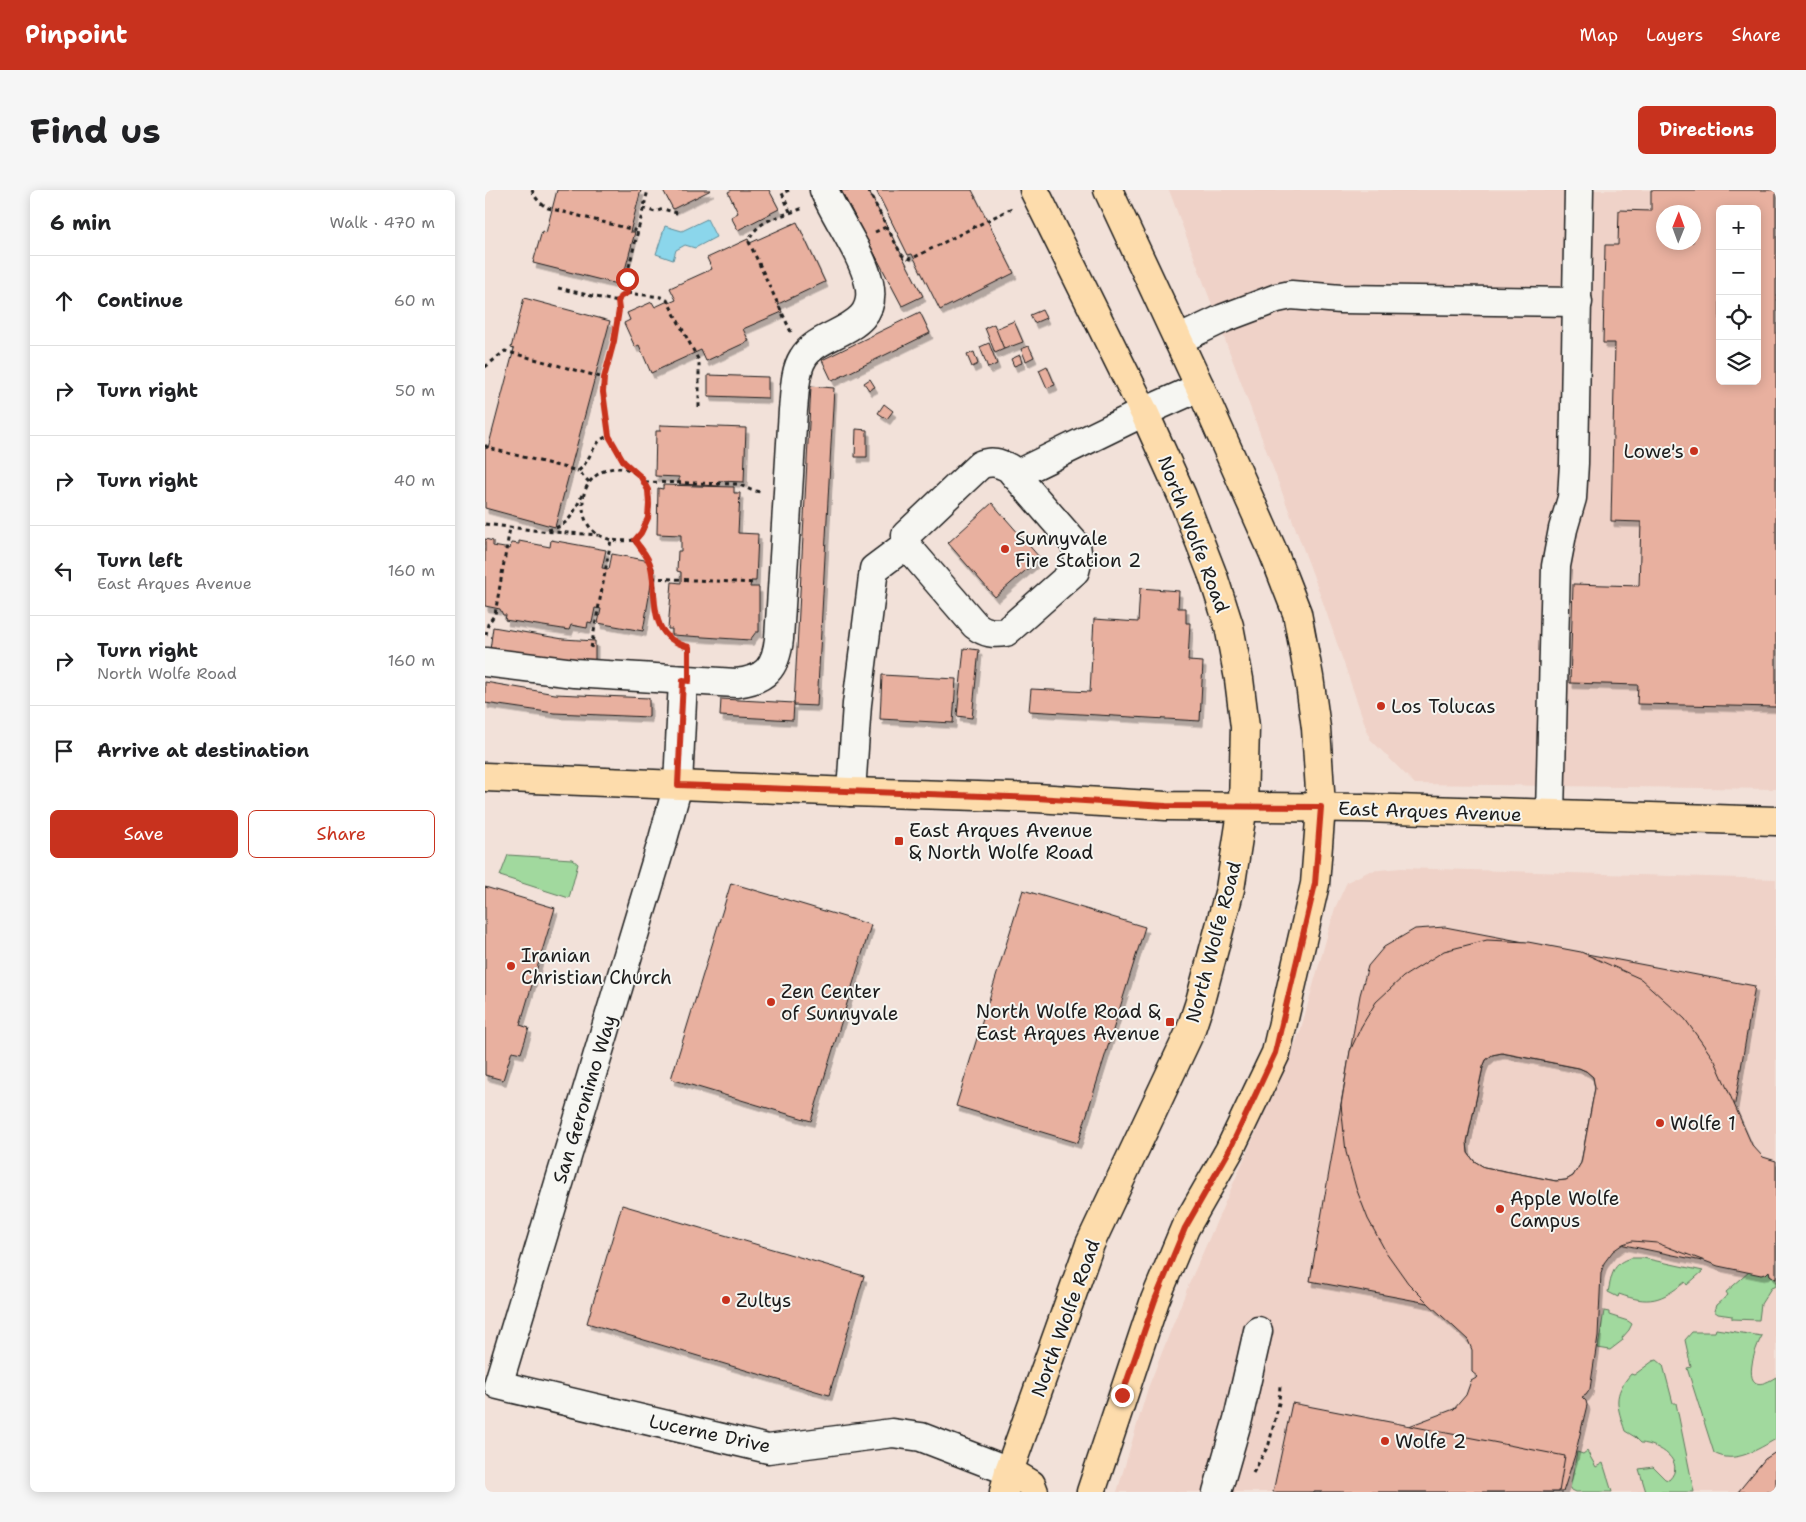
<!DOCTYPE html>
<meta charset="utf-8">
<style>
body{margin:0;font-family:"Shantell Sans",sans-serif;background:#f6f6f6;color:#202124}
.controls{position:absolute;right:15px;top:15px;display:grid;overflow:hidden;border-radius:8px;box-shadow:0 2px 12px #0003}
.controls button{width:45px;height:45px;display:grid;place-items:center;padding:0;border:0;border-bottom:1px solid #e0e0e0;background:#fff;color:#202124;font:25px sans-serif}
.compass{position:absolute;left:1171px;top:15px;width:45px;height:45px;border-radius:50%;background:#fff;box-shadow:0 2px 12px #0003;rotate:1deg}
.stop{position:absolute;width:15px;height:15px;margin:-11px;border:4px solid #c8321e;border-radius:50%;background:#fff}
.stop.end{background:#c8321e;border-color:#fff;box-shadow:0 1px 5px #0008}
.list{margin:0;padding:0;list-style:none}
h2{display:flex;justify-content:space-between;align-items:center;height:65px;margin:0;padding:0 20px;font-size:21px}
h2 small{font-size:16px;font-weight:400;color:#757577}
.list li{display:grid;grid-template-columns:32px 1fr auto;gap:15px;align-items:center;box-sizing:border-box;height:90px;padding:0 20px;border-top:1px solid #e0e0e0}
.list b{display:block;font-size:19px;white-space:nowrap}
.list p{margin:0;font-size:16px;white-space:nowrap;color:#757577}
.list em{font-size:16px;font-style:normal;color:#757577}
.actions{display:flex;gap:10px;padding:15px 20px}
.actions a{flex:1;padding:11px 0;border:1px solid #c8321e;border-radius:8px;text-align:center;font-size:18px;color:#c8321e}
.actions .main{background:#c8321e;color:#fff}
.icon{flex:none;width:28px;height:28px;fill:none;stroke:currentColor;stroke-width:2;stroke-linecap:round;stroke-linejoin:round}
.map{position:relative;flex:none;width:1291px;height:1302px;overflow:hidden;border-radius:8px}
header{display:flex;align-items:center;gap:30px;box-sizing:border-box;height:70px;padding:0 25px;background:#c8321e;color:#fff}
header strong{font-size:24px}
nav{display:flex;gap:28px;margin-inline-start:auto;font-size:18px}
.intro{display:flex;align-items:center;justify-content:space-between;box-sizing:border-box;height:120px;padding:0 30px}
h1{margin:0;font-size:35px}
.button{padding:12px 22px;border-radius:8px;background:#c8321e;color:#fff;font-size:18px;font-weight:700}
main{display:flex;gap:30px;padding:0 30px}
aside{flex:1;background:#fff;border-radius:8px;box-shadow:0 2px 12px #0003}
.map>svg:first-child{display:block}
.built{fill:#efd2c8;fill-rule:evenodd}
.green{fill:#a1d99e;stroke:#5e7a5d}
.water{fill:#8bd6eb;stroke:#5f8c98}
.building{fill:#e8b09f;stroke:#1c1c1c;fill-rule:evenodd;filter:url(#shadow)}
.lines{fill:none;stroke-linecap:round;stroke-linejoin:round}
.minor-casing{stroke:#1c1c1c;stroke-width:31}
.major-casing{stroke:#1c1c1c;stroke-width:31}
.path{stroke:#1c1c1c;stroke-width:3;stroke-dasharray:4 4;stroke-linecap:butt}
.minor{stroke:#f6f6f2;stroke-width:28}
.major{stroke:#fddcac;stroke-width:28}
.route{stroke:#c8321e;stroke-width:6}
.poi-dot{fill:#c8321e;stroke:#f6f6f2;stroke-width:2}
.labels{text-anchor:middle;stroke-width:4;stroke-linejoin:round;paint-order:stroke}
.poi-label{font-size:19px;fill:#1c1c1c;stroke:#f6f6f2;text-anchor:start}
.street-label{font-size:19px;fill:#1c1c1c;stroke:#f6f6f2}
</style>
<header>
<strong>Pinpoint</strong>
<nav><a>Map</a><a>Layers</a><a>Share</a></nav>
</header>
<div class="intro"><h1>Find us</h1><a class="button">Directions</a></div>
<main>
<aside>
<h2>6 min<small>Walk · 470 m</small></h2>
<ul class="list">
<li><svg class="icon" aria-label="ahead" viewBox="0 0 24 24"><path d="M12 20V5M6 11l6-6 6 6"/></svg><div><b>Continue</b></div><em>60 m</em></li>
<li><svg class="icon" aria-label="right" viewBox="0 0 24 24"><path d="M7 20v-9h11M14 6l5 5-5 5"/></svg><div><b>Turn right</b></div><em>50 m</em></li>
<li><svg class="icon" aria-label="right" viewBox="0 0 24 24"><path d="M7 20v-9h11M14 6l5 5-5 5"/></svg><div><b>Turn right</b></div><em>40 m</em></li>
<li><svg class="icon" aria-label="left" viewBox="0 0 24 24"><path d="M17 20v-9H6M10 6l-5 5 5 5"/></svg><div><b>Turn left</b><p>East Arques Avenue</p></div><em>160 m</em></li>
<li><svg class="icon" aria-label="right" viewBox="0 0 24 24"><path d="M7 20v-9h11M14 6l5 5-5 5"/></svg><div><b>Turn right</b><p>North Wolfe Road</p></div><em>160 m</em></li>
<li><svg class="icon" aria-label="arrive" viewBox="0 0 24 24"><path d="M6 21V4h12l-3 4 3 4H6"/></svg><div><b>Arrive at destination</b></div></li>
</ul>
<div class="actions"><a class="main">Save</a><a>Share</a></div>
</aside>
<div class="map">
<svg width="1291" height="1302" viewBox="0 0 1291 1302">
<defs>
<filter id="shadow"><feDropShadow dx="3" dy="5.5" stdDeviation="0" flood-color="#0004"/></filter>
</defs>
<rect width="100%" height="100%" fill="#f2e1d9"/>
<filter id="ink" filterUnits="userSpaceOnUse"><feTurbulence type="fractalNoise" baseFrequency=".02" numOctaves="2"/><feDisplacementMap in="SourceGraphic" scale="10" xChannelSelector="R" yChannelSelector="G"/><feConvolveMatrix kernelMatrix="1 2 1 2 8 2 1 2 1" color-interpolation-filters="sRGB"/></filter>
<g filter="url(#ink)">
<g class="built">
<path d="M684,0H1291V599L930,594L885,549L834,401ZM1235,19H1272V191H1235ZM1178,22H1208V52H1178Z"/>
<polygon points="916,678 1291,689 1291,1302 632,1302 663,1198 704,1094 815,842 850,718 862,692 885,681"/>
</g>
<g class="green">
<polygon points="23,665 87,669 93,674 84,708 15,686"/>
<path d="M1146,1068H1158L1218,1081L1202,1095L1200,1092C1176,1111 1164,1115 1134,1104L1133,1107L1123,1102C1127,1085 1127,1073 1146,1068Z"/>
<polygon points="1284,1081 1285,1085 1291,1089 1291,1096 1286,1098 1276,1114 1274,1130 1247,1129 1247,1126 1233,1124 1229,1121 1231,1115 1243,1105 1241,1102 1264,1082"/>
<polygon points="1119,1121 1124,1122 1124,1125 1143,1131 1147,1134 1144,1140 1137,1148 1138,1150 1125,1160 1113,1158"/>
<path d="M1231,1139L1277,1146C1267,1163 1254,1211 1291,1187V1249C1273,1259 1250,1275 1229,1263L1202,1178L1206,1177L1200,1150L1207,1142H1230Z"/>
<path d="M1172,1170L1178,1175L1188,1213H1191L1209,1302H1161L1154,1279L1168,1277L1180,1289L1184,1290C1202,1272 1174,1254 1156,1253L1150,1247L1140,1241C1132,1216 1127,1205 1146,1184L1149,1185L1168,1171Z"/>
<polygon points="1102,1261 1111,1277 1118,1273 1127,1302 1091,1302 1085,1299 1092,1262 1098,1264"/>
</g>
<polygon class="water" points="222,29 231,47 210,58 200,55 191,60 188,70 171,64 180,36 197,41"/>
<g class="building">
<polygon points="72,0 156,0 145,42 150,42 136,95 48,73 57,41 61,43"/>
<polygon points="178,0 226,0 188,19"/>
<polygon points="247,0 284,0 294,19 253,40 246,27 253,23 243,2"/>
<polygon points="356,0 383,0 438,106 417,116"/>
<polygon points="391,0 487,0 529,83 455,120 427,64 423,65"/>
<path d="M1166,0H1291V517L1152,514L1153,495L1085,493L1088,394L1154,396L1156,332L1126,331L1130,153H1118L1120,55H1133L1134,20L1166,21ZM1235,19H1272V191H1235ZM1178,22H1208V52H1178Z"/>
<polygon points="312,32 340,92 293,114 297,122 258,139 264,151 221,171 216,160 166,183 154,155 150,157 139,133 145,130 142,123 167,112 170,117 183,111 184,113 191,110 185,98 227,79 222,68 263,49 265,53"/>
<polygon points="39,108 125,131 70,337 0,318 0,258 3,258 29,159 26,158"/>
<polygon points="557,120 561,128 549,133 545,125"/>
<polygon points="435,122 445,143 347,191 337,170"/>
<polygon points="529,131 538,152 519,159 510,139"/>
<polygon points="509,134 519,159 510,163 500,138"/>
<polygon points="504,153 512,174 503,178 495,157"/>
<polygon points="544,156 549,167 541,171 536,159"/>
<polygon points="489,162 493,174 487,177 482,165"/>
<polygon points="535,165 537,173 529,176 526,169"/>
<polygon points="562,176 570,195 562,198 554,180"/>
<polygon points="223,185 283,187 283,208 223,206"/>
<polygon points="385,189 390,197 384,200 379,193"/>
<polygon points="326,196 349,198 332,516 309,515"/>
<polygon points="399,214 408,221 402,229 393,223"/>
<polygon points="175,235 261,238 259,292 234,291 234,296 194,294 194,287 170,286 171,241 175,241"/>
<polygon points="371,239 382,240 382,267 370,267"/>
<polygon points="178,295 249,297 249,303 255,303 253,343 273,344 271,391 266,391 265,397 274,397 274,442 271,442 265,450 187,445 187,439 183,439 187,392 196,393 196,382 192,381 193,361 196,361 196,345 172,344 173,298 178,299"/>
<polygon points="507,313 555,368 510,407 463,353"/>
<polygon points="0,349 8,351 8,356 25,359 26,353 34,354 34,351 65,357 66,350 121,360 117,378 124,379 127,364 165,371 164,377 169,378 158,441 113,433 116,419 110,418 107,433 103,432 102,438 86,435 84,440 20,430 21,425 18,425 15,419 0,416"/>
<polygon points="655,398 694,401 693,418 701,418 701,433 705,433 703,471 718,472 715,531 544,521 546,499 605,502 609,429 653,432"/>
<polygon points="8,437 78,449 110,451 110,472 5,460"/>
<polygon points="479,458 494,460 487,528 472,526"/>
<polygon points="397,485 471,489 468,533 395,529"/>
<polygon points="0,492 70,504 164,508 164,527 69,523 0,513"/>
<polygon points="236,509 309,513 308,530 235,526"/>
<polygon points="246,693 386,735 326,931 186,889"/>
<polygon points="0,697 70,718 35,835 44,838 36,863 27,861 18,890 0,885"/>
<polygon points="538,700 660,737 593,953 471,916"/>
<path d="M960,737L1270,796L1250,913L1217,1071L1120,1051L1103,1143L825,1091L875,805L883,776L899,757L930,739ZM1017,863L1094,878L1101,881L1108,887L1110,898L1096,973L1088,986L1081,990L1071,991L999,977L989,971L983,963L982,952L998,877L1001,870L1007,865Z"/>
<path d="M1002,750L1043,752L1096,762L1156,789L1200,829L1230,871L1267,955L1278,967L1291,971V1089L1285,1085L1284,1081L1281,1084L1276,1085L1233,1076L1172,1053L1147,1051L1138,1054L1128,1061L1119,1073L1116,1083L1113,1146L1105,1199L1101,1205L1097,1207L1101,1211L1102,1215L1090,1265L1078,1302H824L842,1284L881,1255L924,1236L969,1219L981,1205L986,1191L993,1187L987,1182V1160L983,1150L944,1114L923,1093L901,1062L883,1029L871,998L861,962L856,915L865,861L876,837L891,812L918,787L959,761ZM1017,863L1094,878L1101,881L1108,887L1110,898L1096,973L1088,986L1081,990L1071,991L999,977L989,971L983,963L982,952L998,877L1001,870L1007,865Z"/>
<polygon points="137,1015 379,1086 344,1205 102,1133"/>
<polygon points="807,1213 1080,1266 1074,1302 788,1302"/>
<polygon points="1291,1262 1291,1302 1253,1302 1280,1269"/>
</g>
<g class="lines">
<defs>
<g id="minor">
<polyline points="693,150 739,128 792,108 806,105 856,109 1093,112"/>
<polyline points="530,285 659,222 715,197"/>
<path d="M0,472L89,483L251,493C280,490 291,478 294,449L308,220C310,204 309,182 318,168C335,139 395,143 384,93C377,63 352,30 339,0"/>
<polyline points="198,490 193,595 178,649 13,1195 283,1259 407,1243 436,1247 524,1281"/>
<path d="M366,602L372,514L389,379L421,355V345L495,275C507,270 514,273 524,278L591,355L593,369L590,381L521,442C508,444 500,443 490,435L421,355"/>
<polyline points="1065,624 1071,376 1078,339 1087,308 1089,273 1094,0"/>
<polyline points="732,1302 753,1229 773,1141"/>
</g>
<g id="major">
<polyline points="0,587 366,602 551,608 681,616 878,618 1291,631"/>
<polyline points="524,1281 546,1294 549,1302"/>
<polyline points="519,1302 524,1281 605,1054 705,842 714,815 745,699 758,616 760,537 754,489 744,436 728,386 697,306 659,222 549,0"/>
<polyline points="606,1302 670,1110 700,1038 744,961 791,863 830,694 836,617 831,538 824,487 812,423 789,364 715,197 623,0"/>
</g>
</defs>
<use href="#minor" class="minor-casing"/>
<use href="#major" class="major-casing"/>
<g class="path">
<path d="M47,0C50,8 55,14 63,18L153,41"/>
<polyline points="304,0 297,3 306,24"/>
<polyline points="383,0 416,64 419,67 426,69 529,17"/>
<polyline points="158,18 170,22 178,19 195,24"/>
<polyline points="390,42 401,37"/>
<polyline points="73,98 133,112"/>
<polyline points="142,103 176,107 182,110 214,171 214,217"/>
<path d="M306,142L264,52C271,28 298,27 318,18"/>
<polyline points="0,177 20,161 119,188"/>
<polyline points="124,246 118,202 119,188 129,151 134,120 133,112 135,107 142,103 143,99 142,85 163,0"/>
<polyline points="0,255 3,258 93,281"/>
<path d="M104,292L93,281C106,272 107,250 124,246L139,272L146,280"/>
<polyline points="160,292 253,294 266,300 275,302"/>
<polyline points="0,334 55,341 113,345"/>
<path d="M63,340C85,335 88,324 97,305"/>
<path d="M149,350C122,354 96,344 98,311C100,268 171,263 164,320C162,332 159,342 149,350C155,358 164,367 166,377C173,409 161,446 204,457V463"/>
<polyline points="167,388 271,393"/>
<polyline points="1,445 3,434 10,424 25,338"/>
<polyline points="106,458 126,350"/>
<polyline points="768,1283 784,1254 794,1213 795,1195"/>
</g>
<use href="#minor" class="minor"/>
<use href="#major" class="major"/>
</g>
</g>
<g class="lines" filter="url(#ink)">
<path class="route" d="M142,89V103L135,107L133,112L134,120L129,151L119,188L118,202L124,246L139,272L156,287L163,300L164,314L163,328L156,343L150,350C155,358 164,367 166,377C173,409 161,446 204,457V491L198,490L193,595L551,608L681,616L836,617L830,694L790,863L744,961L700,1038L670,1110L637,1205"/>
</g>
<g class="poi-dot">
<circle cx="1209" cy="261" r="5"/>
<circle cx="520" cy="359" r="5"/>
<circle cx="896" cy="516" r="5"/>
<rect x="409" y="646" width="10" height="10" rx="2.5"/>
<circle cx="26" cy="776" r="5"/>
<circle cx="286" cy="812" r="5"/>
<rect x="680" y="827" width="10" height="10" rx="2.5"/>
<circle cx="1175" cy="933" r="5"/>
<circle cx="1015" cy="1019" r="5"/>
<circle cx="241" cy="1110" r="5"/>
<circle cx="900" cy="1251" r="5"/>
</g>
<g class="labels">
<g class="poi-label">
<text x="1199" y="268" text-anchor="end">Lowe's</text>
<text x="530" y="355">Sunnyvale<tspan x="530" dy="22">Fire Station 2</tspan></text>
<text x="906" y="523">Los Tolucas</text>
<text x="424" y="647">East Arques Avenue<tspan x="424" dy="22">&amp; North Wolfe Road</tspan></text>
<text x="36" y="772">Iranian<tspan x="36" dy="22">Christian Church</tspan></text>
<text x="296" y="808">Zen Center<tspan x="296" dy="22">of Sunnyvale</tspan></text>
<text x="675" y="828" text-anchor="end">North Wolfe Road &amp;<tspan x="675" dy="22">East Arques Avenue</tspan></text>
<text x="1185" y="940">Wolfe 1</text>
<text x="1025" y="1015">Apple Wolfe<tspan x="1025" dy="22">Campus</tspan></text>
<text x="251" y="1117">Zultys</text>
<text x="910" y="1258">Wolfe 2</text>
</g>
<g class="street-label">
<text transform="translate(709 344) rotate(69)" y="7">North Wolfe Road</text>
<text transform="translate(945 621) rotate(2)" y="7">East Arques Avenue</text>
<text transform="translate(728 752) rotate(-75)" y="7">North Wolfe Road</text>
<text transform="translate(99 909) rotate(-73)" y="7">San Geronimo Way</text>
<text transform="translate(580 1128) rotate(-70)" y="7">North Wolfe Road</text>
<text transform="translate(225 1243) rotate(12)" y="7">Lucerne Drive</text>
</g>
</g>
</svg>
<div class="controls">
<button>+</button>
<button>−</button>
<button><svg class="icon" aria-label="locate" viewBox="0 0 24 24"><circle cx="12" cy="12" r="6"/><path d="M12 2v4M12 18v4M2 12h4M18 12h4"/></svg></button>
<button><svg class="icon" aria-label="layers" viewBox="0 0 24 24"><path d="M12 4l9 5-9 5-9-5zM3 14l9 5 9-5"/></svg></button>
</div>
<svg class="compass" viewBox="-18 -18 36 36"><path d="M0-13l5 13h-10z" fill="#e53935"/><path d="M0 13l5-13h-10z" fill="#757577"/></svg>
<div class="stop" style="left:142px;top:89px"></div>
<div class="stop end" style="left:637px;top:1205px"></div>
</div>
</main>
